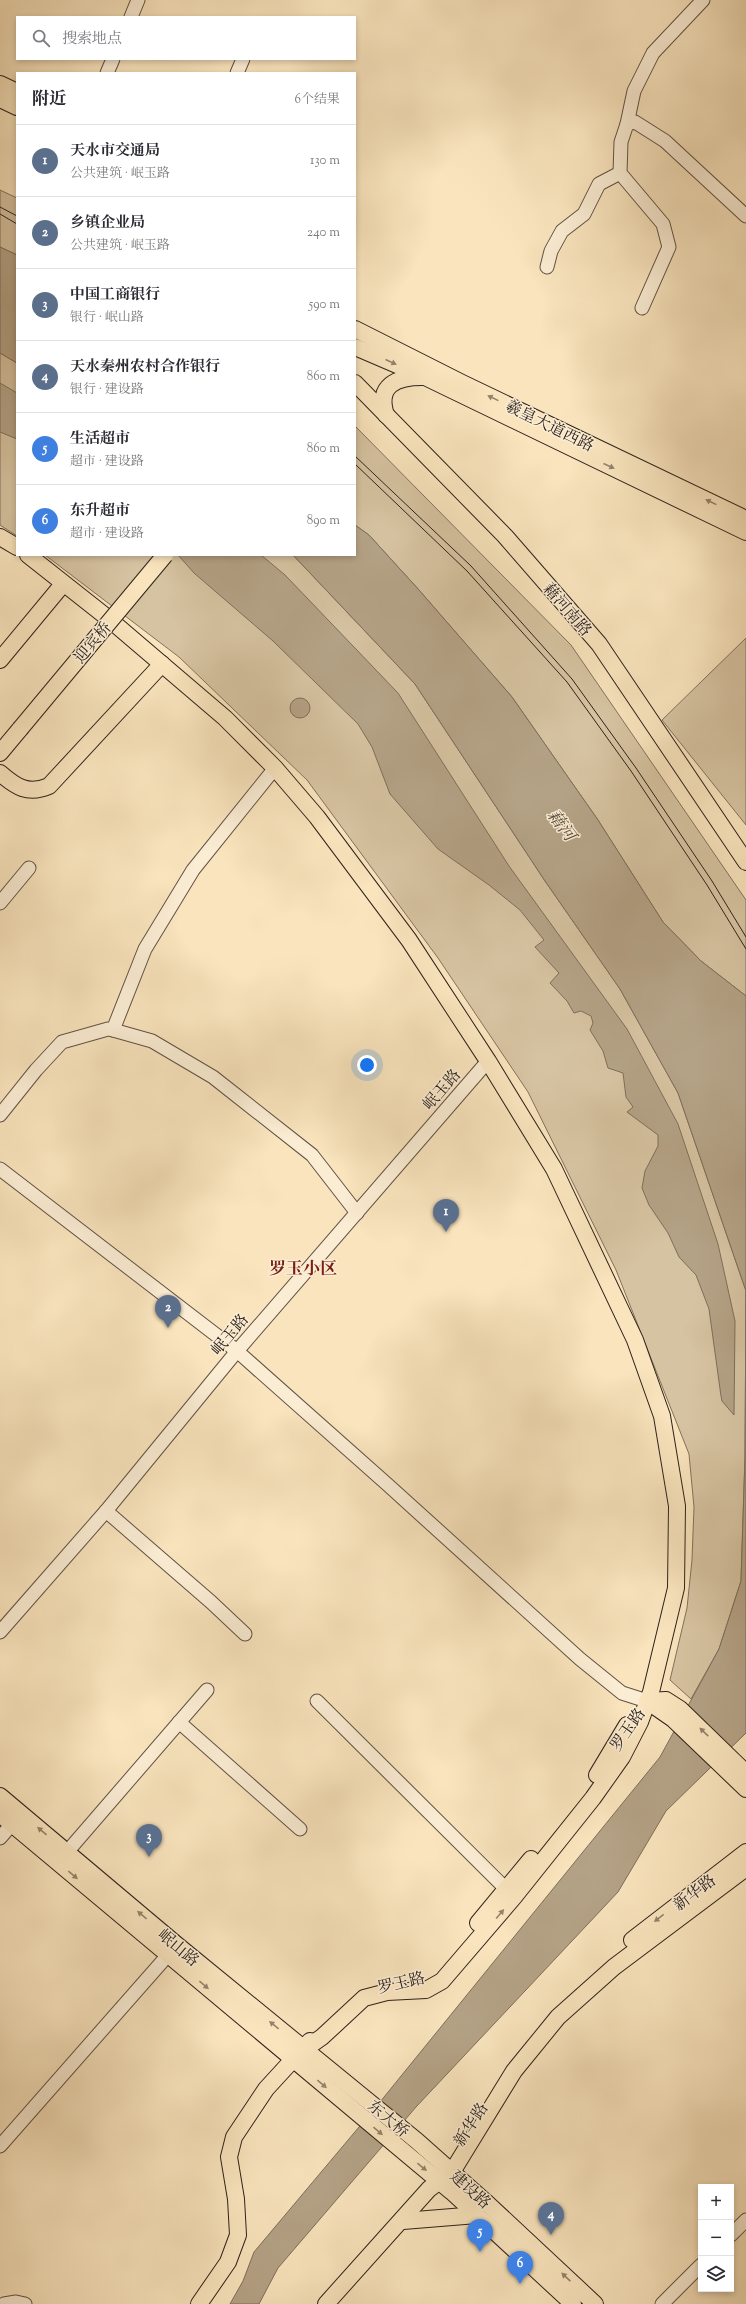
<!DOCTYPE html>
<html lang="zh">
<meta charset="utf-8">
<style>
body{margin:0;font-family:"Sorts Mill Goudy","Noto Serif SC",serif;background:#f7f7f7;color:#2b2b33}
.controls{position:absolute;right:12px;bottom:12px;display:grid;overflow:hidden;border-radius:0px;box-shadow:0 2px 6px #0003}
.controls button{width:36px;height:36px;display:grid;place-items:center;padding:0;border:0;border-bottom:1px solid #e1e1e2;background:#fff;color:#2b2b33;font:20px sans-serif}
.you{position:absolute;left:367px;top:1065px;width:14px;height:14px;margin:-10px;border:3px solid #fff;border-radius:50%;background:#1a73e8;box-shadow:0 0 0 6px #1a73e833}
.badge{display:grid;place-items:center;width:26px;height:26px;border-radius:50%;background:#ea580c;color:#fff;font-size:13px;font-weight:700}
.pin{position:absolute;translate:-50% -33px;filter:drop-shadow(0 1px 2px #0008)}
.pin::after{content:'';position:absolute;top:21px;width:14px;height:12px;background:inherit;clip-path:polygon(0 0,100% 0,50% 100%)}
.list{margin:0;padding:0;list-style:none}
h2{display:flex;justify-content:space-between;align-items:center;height:52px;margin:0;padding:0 16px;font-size:17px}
h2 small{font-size:13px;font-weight:400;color:#7c7c81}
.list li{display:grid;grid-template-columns:26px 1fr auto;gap:12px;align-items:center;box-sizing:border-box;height:72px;padding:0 16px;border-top:1px solid #e1e1e2}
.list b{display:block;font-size:15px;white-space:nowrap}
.list p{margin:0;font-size:13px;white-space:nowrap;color:#7c7c81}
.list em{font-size:13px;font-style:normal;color:#7c7c81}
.icon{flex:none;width:22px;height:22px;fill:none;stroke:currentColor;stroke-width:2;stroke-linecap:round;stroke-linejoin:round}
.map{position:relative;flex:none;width:746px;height:2304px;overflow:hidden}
.search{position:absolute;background:#fff;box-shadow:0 2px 6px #0003;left:16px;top:16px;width:340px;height:44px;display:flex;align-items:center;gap:10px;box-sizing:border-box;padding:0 14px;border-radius:0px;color:#7c7c81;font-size:15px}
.panel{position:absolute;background:#fff;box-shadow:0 2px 6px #0003;left:16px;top:72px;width:340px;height:484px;border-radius:0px}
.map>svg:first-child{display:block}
.green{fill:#d6c3a1;stroke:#82725e}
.water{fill:#b4a286;stroke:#7e6f5b}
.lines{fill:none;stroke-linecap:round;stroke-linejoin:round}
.minor-casing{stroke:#615244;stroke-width:15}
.major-casing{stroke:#2e221b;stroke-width:18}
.minor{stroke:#fbedd4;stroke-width:13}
.major{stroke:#f9e4bd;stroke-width:16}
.tram{stroke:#2e221b;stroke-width:1}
.major-bridge-casing{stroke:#2e221b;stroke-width:18;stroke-linecap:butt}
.major-bridge{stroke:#f9e4bd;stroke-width:16}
.oneway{fill:#94836c}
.labels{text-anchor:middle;stroke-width:3;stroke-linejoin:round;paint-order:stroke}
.street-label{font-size:16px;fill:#2e221b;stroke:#fbedd4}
.water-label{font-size:17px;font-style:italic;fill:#5d4f40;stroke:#fbedd4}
.neighbourhood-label{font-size:17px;font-weight:bold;fill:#7a1f14;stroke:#fbedd4}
</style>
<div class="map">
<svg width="746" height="2304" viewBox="0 0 746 2304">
<rect width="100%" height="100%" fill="#f9e4bd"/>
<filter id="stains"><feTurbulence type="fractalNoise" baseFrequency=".005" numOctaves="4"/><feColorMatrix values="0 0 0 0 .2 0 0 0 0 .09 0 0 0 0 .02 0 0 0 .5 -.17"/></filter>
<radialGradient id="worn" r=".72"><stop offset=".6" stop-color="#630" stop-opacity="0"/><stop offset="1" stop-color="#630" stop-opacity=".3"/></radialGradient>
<g class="green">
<polygon points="0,190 17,198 17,255 0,247"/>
<polygon points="0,353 17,363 17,536 0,525"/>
<polygon points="355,426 571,645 746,900 746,996 701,961 663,922 598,820 512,697 419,590 369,535 355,525"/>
<polygon points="45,555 293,555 415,684 545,881 620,989 678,1093 746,1291 745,1457 741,1581 719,1649 691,1699 670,1680 687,1608 692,1560 694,1507 689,1454 616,1270 528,1092 438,958 307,780 179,657"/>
<polygon points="746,638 746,825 662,720"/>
</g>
<g class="water">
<polygon points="0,247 17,255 17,363 0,353"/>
<polygon points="0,383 17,393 17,439 0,432"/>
<polygon points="355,525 369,535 419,590 512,697 598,820 663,922 701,961 746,996 746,1733 666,1811 618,1892 416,2107 278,2268 259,2304 230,2304 243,2281 254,2252 380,2102 660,1757 719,1649 741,1581 745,1457 746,1291 678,1093 620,989 545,881 415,684 293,555 355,555"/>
<polygon points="178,555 261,555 285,575 398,693 509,866 627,1029 678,1124 718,1244 735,1321 734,1415 722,1401 721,1396 709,1309 696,1275 679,1257 668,1233 649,1205 642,1188 645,1171 658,1146 658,1135 627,1112 633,1107 626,1097 623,1073 608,1068 603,1051 590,1030 593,1023 591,1016 581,1011 574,1013 567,1001 550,983 559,973 535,947 544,940 520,910 489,885 438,849 390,794 372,747 358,724 273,641 194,573"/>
<circle cx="300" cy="708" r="10"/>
</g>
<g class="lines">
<defs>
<g id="minor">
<polyline points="131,17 138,0"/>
<polyline points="107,73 113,59"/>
<polyline points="237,73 243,59"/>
<polyline points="627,124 634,91 653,53 703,0"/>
<polyline points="547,267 551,251 562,231 584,214 599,184 620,173"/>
<polyline points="642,308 669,247 663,224 620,173 621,142 627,124 635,122 665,141 746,216"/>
<polyline points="0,903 29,868"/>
<polyline points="113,1030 145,949 193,870 275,768"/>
<polyline points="0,1115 36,1070 62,1042 108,1029 113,1030 152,1041 213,1077 312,1155 357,1213"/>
<polyline points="0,1169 237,1351 388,1485 580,1659 622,1693 647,1701"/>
<polyline points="106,1511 211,1602 245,1634"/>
<polyline points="0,1632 106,1511 237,1351 488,1061"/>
<polyline points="317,1701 506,1889"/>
<polyline points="179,1722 300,1829"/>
<polyline points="0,1838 12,1824"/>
<polyline points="67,1852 207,1690"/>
<polyline points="0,2146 168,1955"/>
<polyline points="731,2235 746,2220"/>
<polyline points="4,2304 16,2302 25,2304"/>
<polyline points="662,2304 701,2265"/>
</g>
<g id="major">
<polyline points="0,84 17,92"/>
<polyline points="0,99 17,107"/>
<polyline points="355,329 462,383 746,519"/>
<polyline points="355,347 425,377 746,532"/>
<polyline points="355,383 505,536 599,644 746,862"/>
<path d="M386,415C376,385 397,377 422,377"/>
<polyline points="0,537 17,547"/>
<polyline points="28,555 109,619 225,718 275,768 317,817 409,940 488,1061 554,1169 635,1340 662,1416 677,1506 676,1588 651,1692 640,1722 622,1757 593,1798 514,1897 442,1981 426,1990 387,1992 364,1998 322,2037 305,2049"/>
<polyline points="0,660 63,584"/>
<polyline points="0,753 20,729"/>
<path d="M0,773C16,787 28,795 49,786L162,664"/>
<polyline points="647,1701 673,1719 746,1789"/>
<polyline points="647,1701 666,1700 680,1709 746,1773"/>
<polyline points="597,1775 627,1725"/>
<polyline points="0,1796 177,1945 417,2141 489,2205 595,2304"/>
<polyline points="0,1814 452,2192 573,2304"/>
<polyline points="478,1923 531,1859"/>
<polyline points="632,1940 746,1852"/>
<polyline points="403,2221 477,2215"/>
<polyline points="199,2304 228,2262 238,2235 236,2199 229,2157 234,2137 266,2089 310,2041"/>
<polyline points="326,2304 429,2189 452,2172 514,2071 558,2017 614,1967 746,1868"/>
</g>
</defs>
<use href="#minor" class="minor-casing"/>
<use href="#major" class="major-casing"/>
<use href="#minor" class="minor"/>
<use href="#major" class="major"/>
<g class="tram">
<polyline points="0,207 17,216"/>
<polyline points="0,214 17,224"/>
<polyline points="355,456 471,566 572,679 636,768 712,881 746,937"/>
<polyline points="355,464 467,571 567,682 631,771 707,885 746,949"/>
</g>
<defs>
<polyline id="major-bridge" points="20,729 165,555"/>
</defs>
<use href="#major-bridge" class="major-bridge-casing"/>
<use href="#major-bridge" class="major-bridge"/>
</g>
<defs><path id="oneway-solid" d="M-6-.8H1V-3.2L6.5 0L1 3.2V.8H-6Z"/></defs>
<g class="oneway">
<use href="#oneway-solid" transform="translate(391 362) rotate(24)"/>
<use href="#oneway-solid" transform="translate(493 398) rotate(-154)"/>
<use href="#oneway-solid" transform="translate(609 466) rotate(25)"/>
<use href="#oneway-solid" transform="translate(711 502) rotate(-154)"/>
<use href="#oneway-solid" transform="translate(704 1732) rotate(-136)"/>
<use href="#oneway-solid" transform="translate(42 1831) rotate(-140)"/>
<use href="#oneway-solid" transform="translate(73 1875) rotate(40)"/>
<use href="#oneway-solid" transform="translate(500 1914) rotate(-50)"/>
<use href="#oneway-solid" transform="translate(142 1915) rotate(-140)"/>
<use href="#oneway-solid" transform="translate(659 1918) rotate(142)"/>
<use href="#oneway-solid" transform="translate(204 1985) rotate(40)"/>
<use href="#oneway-solid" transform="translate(274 2025) rotate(-141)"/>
<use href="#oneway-solid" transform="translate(322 2084) rotate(40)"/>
<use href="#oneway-solid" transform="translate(378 2131) rotate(40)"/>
<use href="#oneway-solid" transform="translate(422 2167) rotate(39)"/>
<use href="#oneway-solid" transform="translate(566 2277) rotate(-137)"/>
</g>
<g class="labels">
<g class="street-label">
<text transform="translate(550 425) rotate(26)" y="6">羲皇大道西路</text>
<text transform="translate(568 609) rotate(49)" y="6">藉河南路</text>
<text transform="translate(92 642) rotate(-50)" y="6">迎宾桥</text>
<text transform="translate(441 1089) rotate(-49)" y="6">岷玉路</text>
<text transform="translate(229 1334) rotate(-50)" y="6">岷玉路</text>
<text transform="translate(627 1729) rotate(-55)" y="6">罗玉路</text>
<text transform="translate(694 1892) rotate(-37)" y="6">新华路</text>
<text transform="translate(179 1947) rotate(40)" y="6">岷山路</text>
<text transform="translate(401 1982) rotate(-13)" y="6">罗玉路</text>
<text transform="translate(389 2118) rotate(40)" y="6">东大桥</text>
<text transform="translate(470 2124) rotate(-57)" y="6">新华路</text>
<text transform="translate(471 2189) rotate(42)" y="6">建设路</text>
</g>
<g class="water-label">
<text transform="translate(562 825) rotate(53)" y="6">藉河</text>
</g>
<g class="neighbourhood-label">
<text x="303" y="1274">罗玉小区</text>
</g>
</g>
<rect width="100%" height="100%" filter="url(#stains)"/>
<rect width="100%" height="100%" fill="url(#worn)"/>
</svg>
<div class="controls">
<button>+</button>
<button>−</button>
<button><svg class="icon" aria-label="layers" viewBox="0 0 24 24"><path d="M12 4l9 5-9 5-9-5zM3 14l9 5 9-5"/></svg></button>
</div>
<div class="you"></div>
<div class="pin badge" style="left:446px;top:1232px;background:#5c6f8a">1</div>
<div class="pin badge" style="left:168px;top:1328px;background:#5c6f8a">2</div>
<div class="pin badge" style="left:149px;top:1857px;background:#5c6f8a">3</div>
<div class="pin badge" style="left:551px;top:2235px;background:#5c6f8a">4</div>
<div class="pin badge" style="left:480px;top:2252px;background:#3f7fe0">5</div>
<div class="pin badge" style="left:520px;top:2284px;background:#3f7fe0">6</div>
<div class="search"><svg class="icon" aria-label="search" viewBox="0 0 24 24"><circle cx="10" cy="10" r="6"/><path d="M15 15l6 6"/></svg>搜索地点</div>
<section class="panel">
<h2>附近<small>6个结果</small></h2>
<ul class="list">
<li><span class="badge" style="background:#5c6f8a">1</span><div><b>天水市交通局</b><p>公共建筑 · 岷玉路</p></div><em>130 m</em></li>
<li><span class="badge" style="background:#5c6f8a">2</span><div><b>乡镇企业局</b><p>公共建筑 · 岷玉路</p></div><em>240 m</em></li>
<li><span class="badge" style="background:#5c6f8a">3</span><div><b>中国工商银行</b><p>银行 · 岷山路</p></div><em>590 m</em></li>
<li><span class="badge" style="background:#5c6f8a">4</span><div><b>天水秦州农村合作银行</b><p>银行 · 建设路</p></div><em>860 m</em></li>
<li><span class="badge" style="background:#3f7fe0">5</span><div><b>生活超市</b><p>超市 · 建设路</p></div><em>860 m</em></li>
<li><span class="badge" style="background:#3f7fe0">6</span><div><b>东升超市</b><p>超市 · 建设路</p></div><em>890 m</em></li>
</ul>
</section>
</div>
